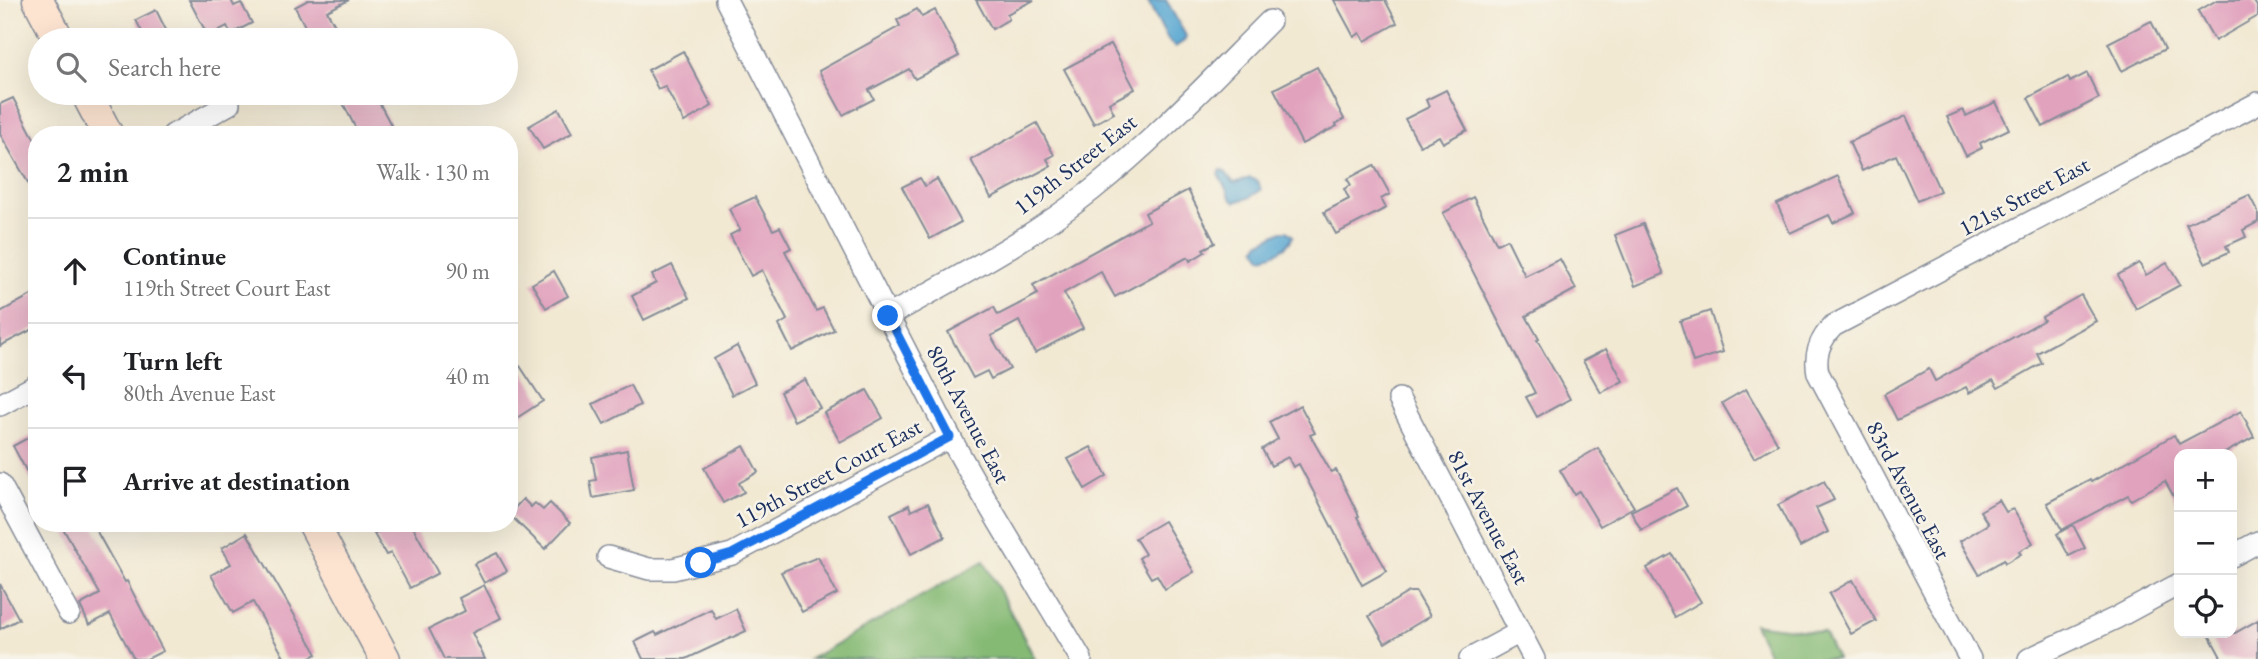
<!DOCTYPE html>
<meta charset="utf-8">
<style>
body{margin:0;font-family:"EB Garamond",serif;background:#f6f6f6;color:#202124}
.controls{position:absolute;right:21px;bottom:21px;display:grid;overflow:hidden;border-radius:14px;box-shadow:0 7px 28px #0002}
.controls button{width:63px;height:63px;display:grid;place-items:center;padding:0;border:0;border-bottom:2px solid #e0e0e0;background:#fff;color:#202124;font:35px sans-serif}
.stop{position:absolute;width:21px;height:21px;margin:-16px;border:5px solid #1a73e8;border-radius:50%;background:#fff}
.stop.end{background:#1a73e8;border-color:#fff;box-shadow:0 2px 7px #0008}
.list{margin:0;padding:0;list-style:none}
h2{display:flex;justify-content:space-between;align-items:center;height:91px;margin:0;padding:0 28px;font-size:30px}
h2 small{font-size:23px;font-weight:400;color:#757577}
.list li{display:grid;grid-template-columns:46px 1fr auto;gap:21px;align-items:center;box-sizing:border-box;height:105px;padding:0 28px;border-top:2px solid #e0e0e0}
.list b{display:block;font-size:26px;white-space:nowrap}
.list p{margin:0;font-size:23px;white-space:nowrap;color:#757577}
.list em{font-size:23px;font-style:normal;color:#757577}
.icon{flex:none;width:38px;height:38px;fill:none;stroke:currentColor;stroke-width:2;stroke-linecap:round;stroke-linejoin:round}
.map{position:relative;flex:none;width:2258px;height:659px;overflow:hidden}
.search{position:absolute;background:#fff;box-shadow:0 7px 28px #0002;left:28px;top:28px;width:490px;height:77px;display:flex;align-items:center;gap:18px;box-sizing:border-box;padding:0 24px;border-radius:38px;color:#757577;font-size:26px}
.panel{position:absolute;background:#fff;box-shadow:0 7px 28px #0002;left:28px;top:126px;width:490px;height:406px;border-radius:28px}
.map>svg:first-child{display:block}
.forest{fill:#85ba75;stroke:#50746a;stroke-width:2}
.water{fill:#59a7d2;stroke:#3a6b98;stroke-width:2}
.building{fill:#e1a2bd}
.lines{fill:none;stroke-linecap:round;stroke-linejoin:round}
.street-casing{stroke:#868c98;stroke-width:24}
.secondary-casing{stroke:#868c98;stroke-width:33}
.street{stroke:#fff;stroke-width:21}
.secondary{stroke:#fde4d1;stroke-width:30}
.route{stroke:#1a73e8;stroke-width:9}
.labels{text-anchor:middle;stroke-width:5;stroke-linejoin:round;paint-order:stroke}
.street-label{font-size:23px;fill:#1b2f5e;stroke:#f7f3e8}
</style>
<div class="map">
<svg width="2258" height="659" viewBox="0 0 2258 659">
<rect width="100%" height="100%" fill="#f7f3e8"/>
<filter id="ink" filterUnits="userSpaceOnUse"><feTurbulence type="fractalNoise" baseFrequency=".0143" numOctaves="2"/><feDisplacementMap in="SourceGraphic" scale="14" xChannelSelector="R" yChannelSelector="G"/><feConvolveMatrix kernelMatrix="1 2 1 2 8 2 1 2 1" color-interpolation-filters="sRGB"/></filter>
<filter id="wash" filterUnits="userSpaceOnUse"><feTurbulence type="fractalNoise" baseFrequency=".00686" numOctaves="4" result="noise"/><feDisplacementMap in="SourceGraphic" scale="28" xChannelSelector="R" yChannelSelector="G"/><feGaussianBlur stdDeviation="1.57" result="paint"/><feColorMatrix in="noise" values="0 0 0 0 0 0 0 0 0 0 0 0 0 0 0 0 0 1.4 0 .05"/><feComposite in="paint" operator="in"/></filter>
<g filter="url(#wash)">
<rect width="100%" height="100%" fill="#f2e9d3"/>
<g class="forest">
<polygon points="984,561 1035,659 810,659"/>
<polygon points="1754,624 1824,633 1837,659 1771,659"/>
</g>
<g class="water">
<polygon points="1147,0 1166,0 1186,36 1184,41 1175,47 1168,40"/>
<polygon points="1221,170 1225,172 1234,183 1250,178 1258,181 1261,190 1248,198 1235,202 1231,199 1219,175"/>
<path d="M1282,231H1287L1293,236C1288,248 1275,255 1262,257L1256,248L1259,243Z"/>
</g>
<g id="blocks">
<g class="building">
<polygon points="189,0 231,0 234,6 241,3 252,23 231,34 227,26 208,36"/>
<polygon points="308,0 349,0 327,11 343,40 312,40 295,7"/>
<polygon points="976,0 1034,0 1007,14 1009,19 992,29"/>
<polygon points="1334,0 1385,0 1397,23 1365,41 1360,33 1354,37"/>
<polygon points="2217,0 2253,0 2258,8 2258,16 2215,41 2198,11"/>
<polygon points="917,9 922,17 935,10 959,56 915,79 909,69 869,90 874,99 843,115 819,71 900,26 897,20"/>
<polygon points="156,10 171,40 146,40 136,20"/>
<polygon points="2151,21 2165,49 2122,71 2108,43"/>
<polygon points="1111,44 1135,89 1109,103 1114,113 1094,124 1064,69"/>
<polygon points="683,51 712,106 684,122 665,86 658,89 648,70"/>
<polygon points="1317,67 1344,119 1336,124 1337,126 1302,144 1274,89"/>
<polygon points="2087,73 2099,98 2043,127 2028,98 2068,77 2070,82"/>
<polygon points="1446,90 1467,130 1443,143 1439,136 1420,146 1405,119 1429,107 1426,100"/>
<polygon points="338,93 374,93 391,125 372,135 359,135"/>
<polygon points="13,98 37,144 37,198 0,134 0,104"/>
<polygon points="1996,102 2009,129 1980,143 1982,148 1966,156 1947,117 1963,110 1966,116"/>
<polygon points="559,109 572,133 543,149 529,126"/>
<polygon points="1906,116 1940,191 1917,201 1896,155 1862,171 1849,142"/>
<polygon points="1037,123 1054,155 1047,159 1051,166 991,198 971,160"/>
<polygon points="1374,165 1390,194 1381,199 1386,208 1336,234 1324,212 1349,199 1344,189 1351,185 1347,179"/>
<polygon points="1838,176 1855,213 1833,223 1829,215 1790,233 1777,204"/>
<polygon points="920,178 925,186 937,179 961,222 930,239 902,187"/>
<polygon points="1188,190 1215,243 1203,249 1205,252 1190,261 1188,257 1115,297 1101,272 1064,293 1083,328 1035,353 1019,321 991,336 1010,369 991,379 987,371 973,378 948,332 994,307 998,315 1038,294 1033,285 1149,221 1145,213"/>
<polygon points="2249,195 2258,212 2258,222 2243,230 2246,237 2226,246 2229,252 2205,263 2186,224"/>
<polygon points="755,197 773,230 780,227 791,248 785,251 816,311 823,308 834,330 792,351 779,325 787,320 762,270 751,276 730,235 740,230 729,209"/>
<polygon points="1473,197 1497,244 1507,239 1525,276 1560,259 1576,289 1526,316 1539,339 1537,340 1570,399 1537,417 1526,397 1535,393 1443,213"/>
<polygon points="1643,224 1664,274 1635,286 1615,235"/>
<polygon points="2139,263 2146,275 2167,263 2180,285 2136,309 2118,275"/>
<polygon points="672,265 689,298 644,320 632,296 656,283 652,275"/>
<polygon points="554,271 568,296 546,308 532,284"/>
<polygon points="37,292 37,327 0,346 0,312"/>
<polygon points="2081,295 2096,321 2037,353 2042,363 1998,388 1993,380 1969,393 1966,387 1897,420 1884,394 1929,369 1935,381 2044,320 2042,317"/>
<polygon points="1710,311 1723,352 1693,362 1680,321"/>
<polygon points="737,346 755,383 732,395 714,359"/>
<polygon points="1606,349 1623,381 1601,393 1583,361"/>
<polygon points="520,366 543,401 509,423 509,373"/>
<polygon points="805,379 820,408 794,421 780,392"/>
<polygon points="630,385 640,405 604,424 593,404"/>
<polygon points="1746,389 1778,444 1754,458 1722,403"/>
<polygon points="867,390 883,418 840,442 824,413"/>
<polygon points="1300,405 1315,433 1310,435 1331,472 1336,470 1359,516 1357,517 1387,571 1362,585 1299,464 1293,467 1288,457 1271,466 1262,449 1278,439 1269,422"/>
<polygon points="2241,411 2254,437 2223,454 2179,454 2179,506 2165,481 2131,500 2128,495 2062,530 2047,503 2090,480 2091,482 2174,435 2179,444"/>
<polygon points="37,433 37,491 13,446"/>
<polygon points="744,446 758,472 739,483 744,492 723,503 704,468"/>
<polygon points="1091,447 1107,476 1085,489 1068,459"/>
<polygon points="1598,448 1634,507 1600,526 1579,491 1574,494 1560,470"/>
<polygon points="627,450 634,490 593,498 590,481 596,480 592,457"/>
<polygon points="1824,481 1834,500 1816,508 1828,532 1800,547 1778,505"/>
<polygon points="1677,488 1687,506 1641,530 1631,511"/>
<polygon points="523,499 531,507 535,503 543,510 550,503 570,523 545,549 509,514"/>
<polygon points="1999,500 2006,512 2013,509 2033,543 2019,551 2021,554 2005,563 2004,560 1979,574 1960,541 1988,524 1980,511"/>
<polygon points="928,503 945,537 911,554 891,514 909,505 911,511"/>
<polygon points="1164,521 1194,572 1165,589 1157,575 1151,578 1139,558 1145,554 1135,538"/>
<polygon points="60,523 92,523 125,582 127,581 163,651 147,659 134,659 110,614 89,625 80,605 100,594"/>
<polygon points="394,523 411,523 438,573 410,588 391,553 386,555 374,534"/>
<polygon points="2073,525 2085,548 2069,556 2057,534"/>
<polygon points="247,533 317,654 307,659 285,659 253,602 233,613 211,575 231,564 222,548"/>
<polygon points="497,553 507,571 484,583 474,564"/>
<polygon points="1672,554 1701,602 1675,617 1647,568"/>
<polygon points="818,557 837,594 802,612 781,572"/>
<polygon points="1853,580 1876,621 1851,634 1829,594"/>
<polygon points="0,584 19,619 0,629"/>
<polygon points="484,585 501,618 472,633 485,659 444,659 429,629 465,611 459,598"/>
<polygon points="1409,592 1416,592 1430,616 1385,643 1369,616"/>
<polygon points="711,609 716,619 736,609 746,631 686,659 643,659 635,642 655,632 657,635"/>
<polygon points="2258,620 2258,659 2222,659 2208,633 2235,633"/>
</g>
</g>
</g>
<g filter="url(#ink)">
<use href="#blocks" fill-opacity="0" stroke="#868c98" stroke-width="2"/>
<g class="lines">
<defs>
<g id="street">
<path d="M726,0L950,437C991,513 1038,585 1081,659"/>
<polyline points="173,135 229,104"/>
<path d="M888,316C957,277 1030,240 1092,190C1156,139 1212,79 1270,21"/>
<polyline points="1399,399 1534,659"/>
<polyline points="0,405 37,385"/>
<polyline points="0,484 69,613"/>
<polyline points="2232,556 2258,542"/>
<polyline points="608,557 649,569 673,569 732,554 950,437"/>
<polyline points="1470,659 1520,632"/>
<path d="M1970,659L1818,373C1814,354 1820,340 1833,326L2258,103"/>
<polyline points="2029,659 2116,618 2179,584"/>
</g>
<g id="secondary">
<polyline points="38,0 59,40"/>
<polyline points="86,93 108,135"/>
<polyline points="313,523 385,659"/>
</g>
</defs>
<use href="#street" class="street-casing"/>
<use href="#secondary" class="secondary-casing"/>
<use href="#street" class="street"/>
<use href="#secondary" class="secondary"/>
</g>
</g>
<g class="lines" filter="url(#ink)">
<polyline class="route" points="701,563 732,554 950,437 888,316"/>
</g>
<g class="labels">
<g class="street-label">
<text transform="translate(1075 164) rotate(-38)" y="8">119th Street East</text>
<text transform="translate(2024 196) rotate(-28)" y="8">121st Street East</text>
<text transform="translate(969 414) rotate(62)" y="8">80th Avenue East</text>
<text transform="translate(828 473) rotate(-28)" y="8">119th Street Court East</text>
<text transform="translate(1909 490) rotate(62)" y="8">83rd Avenue East</text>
<text transform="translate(1489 517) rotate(62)" y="8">81st Avenue East</text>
</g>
</g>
</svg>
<div class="controls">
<button>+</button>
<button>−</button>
<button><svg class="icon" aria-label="locate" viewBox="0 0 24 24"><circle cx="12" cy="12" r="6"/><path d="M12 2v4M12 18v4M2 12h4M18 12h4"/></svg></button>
</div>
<div class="stop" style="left:701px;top:563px"></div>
<div class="stop end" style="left:888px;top:316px"></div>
<div class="search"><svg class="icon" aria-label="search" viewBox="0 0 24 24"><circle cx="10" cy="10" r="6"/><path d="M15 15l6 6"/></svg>Search here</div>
<section class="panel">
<h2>2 min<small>Walk · 130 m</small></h2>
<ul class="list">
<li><svg class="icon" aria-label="ahead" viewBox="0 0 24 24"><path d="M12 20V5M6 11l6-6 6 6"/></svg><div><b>Continue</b><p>119th Street Court East</p></div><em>90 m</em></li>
<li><svg class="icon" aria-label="left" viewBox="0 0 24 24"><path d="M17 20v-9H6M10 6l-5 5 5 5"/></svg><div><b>Turn left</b><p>80th Avenue East</p></div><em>40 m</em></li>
<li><svg class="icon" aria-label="arrive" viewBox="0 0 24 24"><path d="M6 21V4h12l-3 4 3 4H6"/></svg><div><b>Arrive at destination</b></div></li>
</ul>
</section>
</div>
